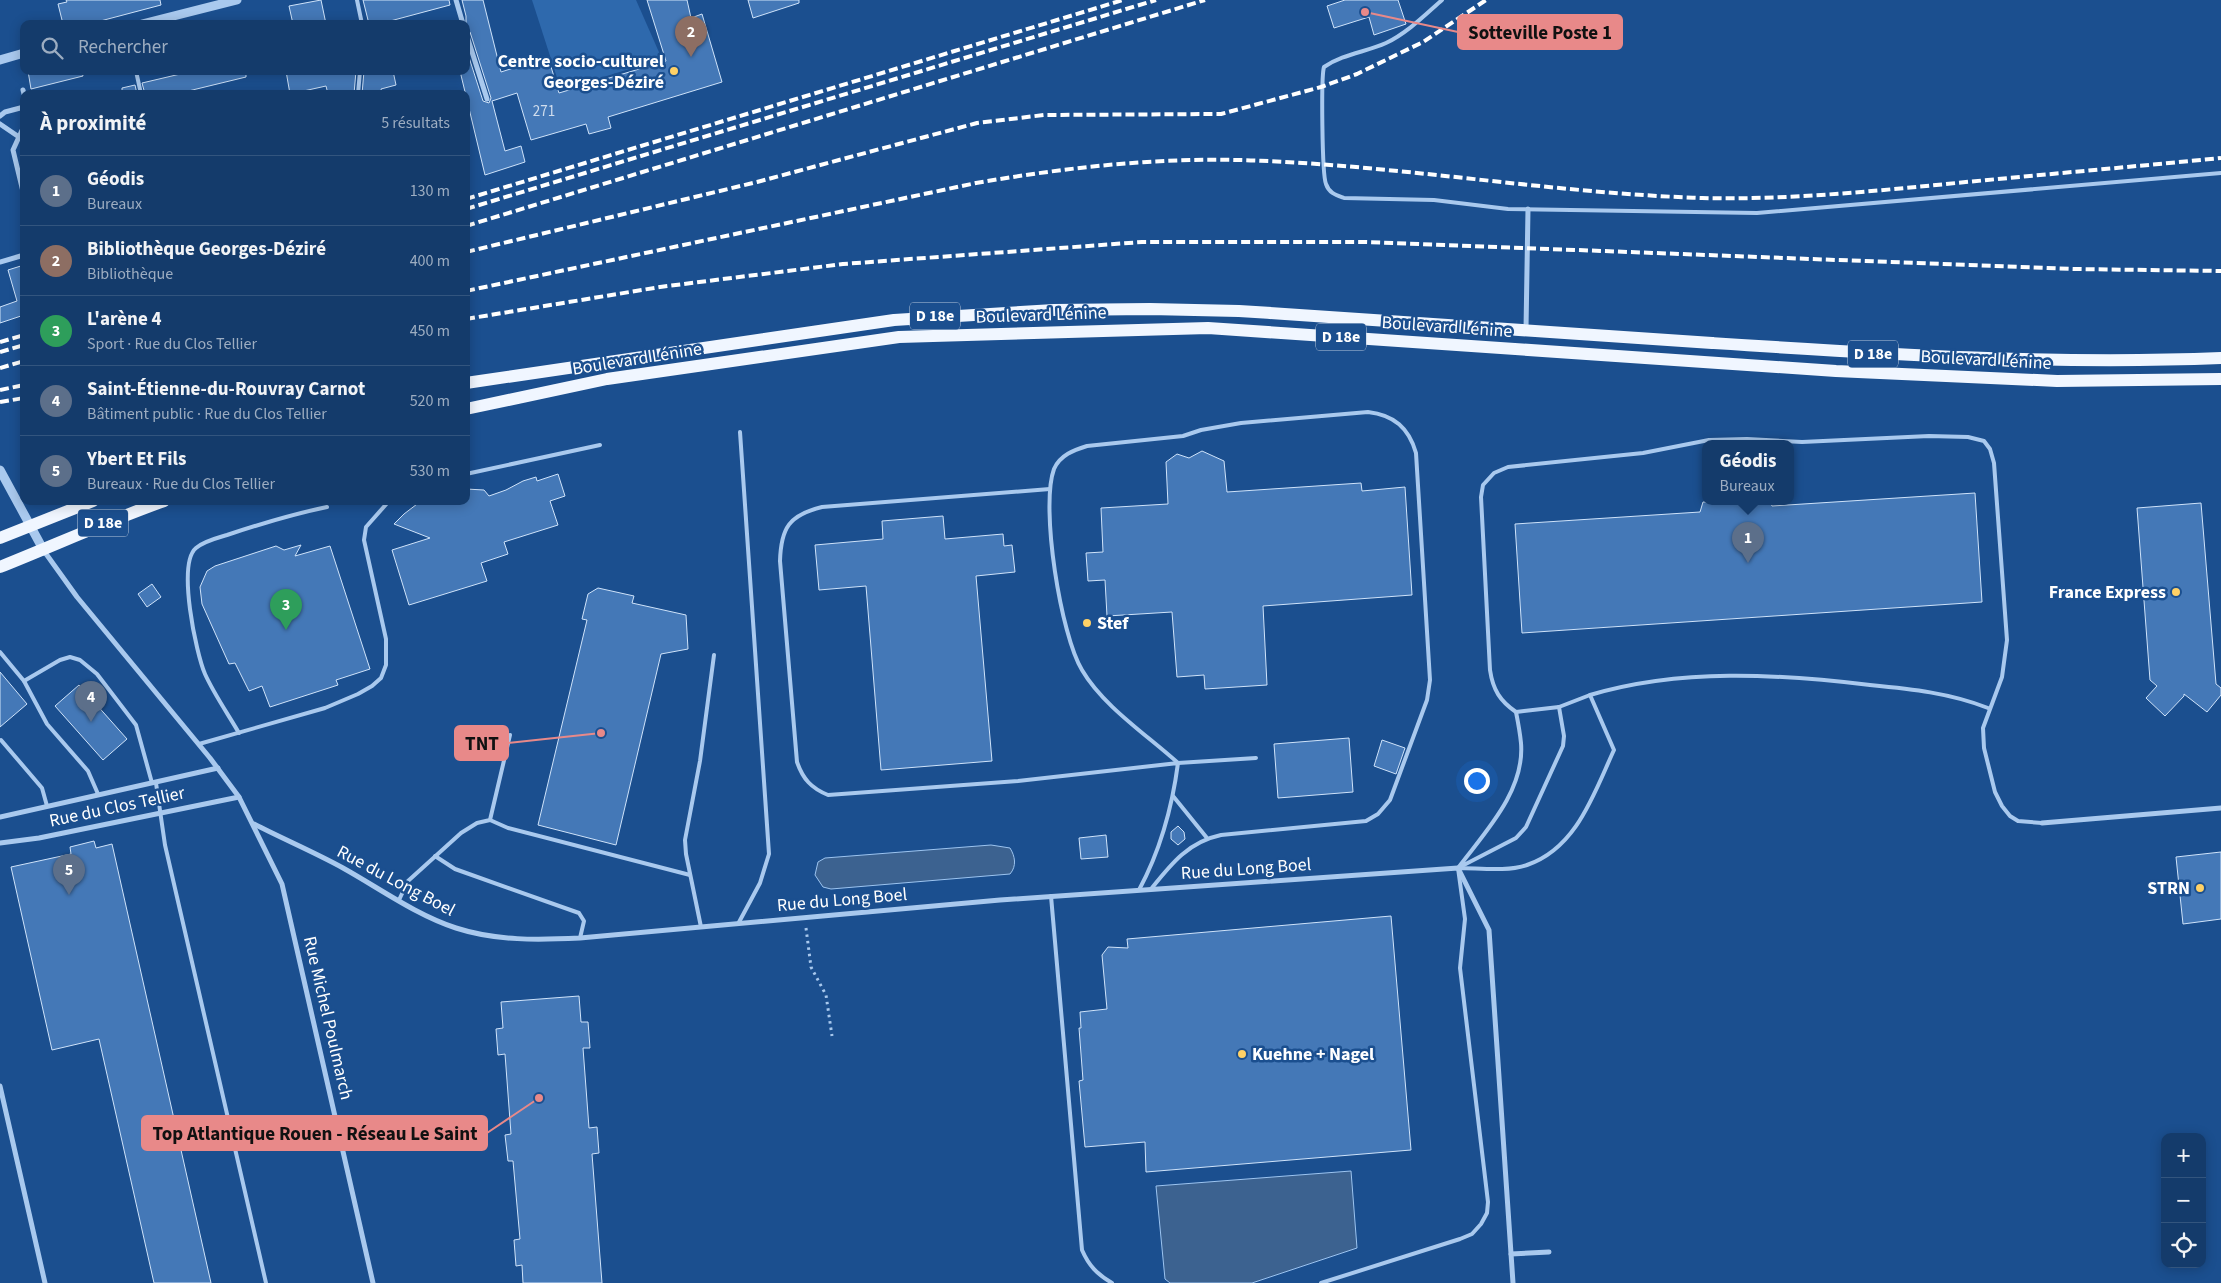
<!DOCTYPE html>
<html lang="fr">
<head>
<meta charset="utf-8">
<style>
  body { margin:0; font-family:"Source Sans 3",sans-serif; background:#1d4271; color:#f1f3f6 }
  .controls { position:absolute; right:15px; bottom:15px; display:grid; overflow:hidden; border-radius:10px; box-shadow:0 2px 12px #0003 }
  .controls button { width:45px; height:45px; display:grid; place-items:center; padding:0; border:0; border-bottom:1px solid #33557e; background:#143b6b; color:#f1f3f6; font:25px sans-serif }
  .you { position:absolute; left:1476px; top:780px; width:18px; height:18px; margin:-12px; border:4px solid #fff; border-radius:50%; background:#1a73e8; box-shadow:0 0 0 8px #1a73e833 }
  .badge { display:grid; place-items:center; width:32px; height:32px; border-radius:50%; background:#90b9f0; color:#fff; font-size:16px; font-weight:700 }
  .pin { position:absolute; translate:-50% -41px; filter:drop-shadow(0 1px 2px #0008) }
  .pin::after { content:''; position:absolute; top:26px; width:18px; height:15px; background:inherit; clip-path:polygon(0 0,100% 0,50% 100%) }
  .popup { position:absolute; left:1702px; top:440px; width:92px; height:65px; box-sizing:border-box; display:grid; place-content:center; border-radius:10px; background:#143b6b; filter:drop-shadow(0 1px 4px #0005); font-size:16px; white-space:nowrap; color:#9dadc1 }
  .popup b { font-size:19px; color:#f1f3f6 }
  .popup::after { content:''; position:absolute; left:50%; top:100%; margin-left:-10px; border:10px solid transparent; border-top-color:#143b6b }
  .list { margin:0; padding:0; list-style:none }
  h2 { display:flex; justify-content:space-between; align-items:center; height:65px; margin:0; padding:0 20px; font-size:21px }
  h2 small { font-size:16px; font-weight:400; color:#9dadc1 }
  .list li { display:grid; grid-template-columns:32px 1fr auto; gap:15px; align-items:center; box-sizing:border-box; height:70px; padding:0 20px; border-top:1px solid #33557e }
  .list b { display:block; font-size:19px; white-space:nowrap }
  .list p { margin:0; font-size:16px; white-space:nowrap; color:#9dadc1 }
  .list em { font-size:16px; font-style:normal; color:#9dadc1 }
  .icon { flex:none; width:28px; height:28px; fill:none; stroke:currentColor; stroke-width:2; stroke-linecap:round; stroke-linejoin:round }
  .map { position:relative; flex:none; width:2221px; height:1283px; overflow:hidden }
  .search { position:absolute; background:#143b6b; box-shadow:0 2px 12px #0003; left:20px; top:20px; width:450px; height:55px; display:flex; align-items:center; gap:12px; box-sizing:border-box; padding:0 18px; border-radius:10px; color:#9dadc1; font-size:19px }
  .panel { position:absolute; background:#143b6b; box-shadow:0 2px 12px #0003; left:20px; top:90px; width:450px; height:415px; border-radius:10px }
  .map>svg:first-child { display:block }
  .green { fill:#2e69ad }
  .water { fill:#3c6290; stroke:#9cc4f0 }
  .building { fill:#4478b7; stroke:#cfe3fa }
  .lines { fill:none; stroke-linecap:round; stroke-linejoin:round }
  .path { stroke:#a9c9ee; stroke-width:3; stroke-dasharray:2.5 4; stroke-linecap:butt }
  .service { stroke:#a9c9ee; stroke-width:4 }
  .minor { stroke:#a9c9ee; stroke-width:5 }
  .tertiary { stroke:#a9c9ee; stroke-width:9 }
  .primary { stroke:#f0f6ff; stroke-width:12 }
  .rail { stroke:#fff; stroke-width:4; stroke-dasharray:9 4; stroke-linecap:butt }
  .poi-dot { fill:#ffd166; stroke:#1b4f8f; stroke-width:2 }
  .labels { text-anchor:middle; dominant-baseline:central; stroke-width:5; stroke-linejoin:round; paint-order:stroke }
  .number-label { font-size:15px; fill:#d0dded }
  .shield { fill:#1b4f8f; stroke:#bbcadd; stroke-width:1 }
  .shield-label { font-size:16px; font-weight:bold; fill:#fff }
  .poi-label { font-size:18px; font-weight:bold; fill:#fff; stroke:#1b4f8f; text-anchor:end }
  .street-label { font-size:18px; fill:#fff; stroke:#1b4f8f }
  .leader { fill:none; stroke:#e88989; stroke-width:2 }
  .callout-dot { fill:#e88989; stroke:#1b4f8f; stroke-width:2 }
  .callout { fill:#e88989; stroke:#e88989; stroke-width:2 }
  .callout-label { font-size:19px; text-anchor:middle; font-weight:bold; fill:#111 }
</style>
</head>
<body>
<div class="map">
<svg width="2221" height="1283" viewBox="0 0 2221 1283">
  <rect width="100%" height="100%" fill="#1b4f8f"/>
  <path class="green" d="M532,0H636L662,59L561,90Z"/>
  <g class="water">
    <path d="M991,845L1010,848C1015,856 1017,866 1010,874L831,889L823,887L815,875L818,862L825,858Z"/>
    <path d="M1351,1171L1357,1248L1252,1283H1170L1165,1279L1156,1186Z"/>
  </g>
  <g class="building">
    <path d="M66,0H160L161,5L89,24H63L58,4L67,2Z"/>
    <path d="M321,0L326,24H293L289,6Z"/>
    <path d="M363,0H449L450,5L379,24H369Z"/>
    <path d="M462,0H483L501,72L548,57L559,93L666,61L647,0H687L691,18L702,14L722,82L608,117L611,128L589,134L586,124L531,140L517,93L492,101L505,151L521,146L525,162L485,175L460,71H466V48L483,101L489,103L491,98L470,32L466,29V16Z"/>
    <path d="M748,0H799V3L753,18Z"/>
    <path d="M1345,0H1398L1406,24L1374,35L1369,17L1334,28L1327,6Z"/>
    <path d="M28,71H82L83,76L31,89Z"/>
    <path d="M193,71H246V77L176,94H145L142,83Z"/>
    <path d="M286,71H356L354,94H328L326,86L290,94Z"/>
    <path d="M364,71H393L396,85L381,89L382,94H362Z"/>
    <path d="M135,85L137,94H122V88Z"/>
    <path d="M24,265V315L0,323V307L17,301L8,270Z"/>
    <path d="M1202,451L1224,461L1227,492L1361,483L1362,491L1405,487L1412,595L1263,606L1267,685L1205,689L1204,675L1177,677L1172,612L1107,616L1105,580L1088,581L1086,553L1103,552L1101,508L1168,504L1166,462L1177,454L1189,458Z"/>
    <path d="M558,474L565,496L550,501L558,525L504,542L508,554L481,563L487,581L409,605L392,550L430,538L394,524L404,514L421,501H466V489L484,490L489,496L506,490L523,481L536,477L537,481Z"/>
    <path d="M1975,493L1982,602L1522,633L1515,524L1700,512L1703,502H1770L1772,506Z"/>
    <path d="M2201,503L2216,684L2221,688V695L2207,712L2184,694V696L2165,716L2146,698L2157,686L2150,680L2137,508Z"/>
    <path d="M943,516L945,539L1003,534L1004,546L1012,545L1015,572L976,576L992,761L881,770L866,586L819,590L815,545L883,539L882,521Z"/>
    <path d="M301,545L295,556L330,546L370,669L336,680L338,685L270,707L262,686L249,691L235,663L229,664L202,604L200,587L207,571L215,566L276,546L284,550Z"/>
    <path d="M152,584L161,597L147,607L138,594Z"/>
    <path d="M598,588L634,596L632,603L686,615L688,649L661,654L616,845L538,825L587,620L582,619L588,594Z"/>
    <path d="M0,672L27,704L0,727Z"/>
    <path d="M79,685L127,739L103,760L55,706Z"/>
    <path d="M1349,738L1353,792L1278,798L1274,744Z"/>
    <path d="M1382,740L1405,748L1396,774L1374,766Z"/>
    <path d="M1178,826L1184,832L1185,839L1178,845L1171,839V832Z"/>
    <path d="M1106,835L1108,857L1081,859L1079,838Z"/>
    <path d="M94,841L96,848L112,844L211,1283H154L99,1039L52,1050L11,867L71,854L70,847Z"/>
    <path d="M2221,852V919L2183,924L2176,857Z"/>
    <path d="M1391,916L1411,1150L1146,1172L1145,1142L1085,1147L1079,1081L1083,1080L1079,1028H1081L1080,1012L1107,1009L1102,955L1108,947L1128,948L1127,939Z"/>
    <path d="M579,996L581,1022H588L590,1048H583L589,1128L597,1127L599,1153L592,1154L602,1283H523L522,1265L516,1266L514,1240L520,1239L513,1161H508L505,1135L511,1134L505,1054L498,1055L496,1029L503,1028L501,1002Z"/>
  </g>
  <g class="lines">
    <path class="path" d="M806,928L811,967L826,995L832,1036"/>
    <g class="service">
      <path d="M357,0L362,24"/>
      <path d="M1442,0C1425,15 1407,33 1386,43C1366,52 1343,54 1324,67C1321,76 1322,175 1326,184C1329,193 1336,195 1344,198L1434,200L1508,209L1757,213L2221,173"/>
      <path d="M136,71L141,94"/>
      <path d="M358,94L360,71"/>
      <path d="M466,474L600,445"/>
      <path d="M1050,489L822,507C789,515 781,528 780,561L797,762C803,779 811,788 828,795L1018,781L1178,763C1172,809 1161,849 1139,890"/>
      <path d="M0,652L24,681L47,724L88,771L98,794"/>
      <path d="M24,681L60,660L70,657L80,660L97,674L136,725L152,783"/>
      <path d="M1590,695C1681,668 1777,674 1870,685C1911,689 1950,693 1988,708"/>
      <path d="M1559,707L1564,736L1563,746L1526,827L1516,838L1458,868C1485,832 1525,791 1521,743C1520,733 1518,722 1516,712C1500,701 1493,690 1490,670L1481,497L1483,485L1494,473L1508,467L1643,453L1709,440L1747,439L1802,442L1929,436L1968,437L1984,441L1990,449L1994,463L2007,640L2002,677L1983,728L1984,748L1995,792L2002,806L2010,816L2018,821L2042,823"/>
      <path d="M239,733C228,714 214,694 205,674C196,653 177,564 196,548C204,541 217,538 227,535C260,524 293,514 327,507"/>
      <path d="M1,740L42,788L47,806"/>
      <path d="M199,744L325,708L358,694L372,686L381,678L386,665V639L364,540L366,527L389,501"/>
      <path d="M156,783L165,845L266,1283"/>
      <path d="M1173,796L1207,838"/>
      <path d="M490,820L508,828L690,875"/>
      <path d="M435,856L455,869L579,913L584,921L580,938"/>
      <path d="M1151,889C1171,864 1188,842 1221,835L1366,821L1378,814L1390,800L1427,700L1430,680L1416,453C1409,428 1394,415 1368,412L1241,423L1201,430L1183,436L1087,446C1074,450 1060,455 1054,469C1040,507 1061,636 1082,670C1103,706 1147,735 1178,763L1256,758"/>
      <path d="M1051,896L1082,1250C1089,1266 1097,1274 1112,1283"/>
      <path d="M399,900L408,881L461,833L477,823L490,820L510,735"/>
      <path d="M738,924L760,883L769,854L740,432"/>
      <path d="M701,927L686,854L685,840L700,761L714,655"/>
      <path d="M1321,1283L1460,1239L1472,1234L1481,1224L1487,1213L1488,1202L1460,968L1465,919L1458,868C1479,868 1507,872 1527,865C1577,848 1594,793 1614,750L1590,695L1559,707L1516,712"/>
    </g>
    <g class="minor">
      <path d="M456,0L463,24"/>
      <path d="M466,33L487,99"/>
      <path d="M23,90L24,94"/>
      <path d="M0,116L5,112L24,107"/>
      <path d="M0,124L19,137"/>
      <path d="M24,126L13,150L24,196"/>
      <path d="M0,262L24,255"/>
      <path d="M1526,329L1528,209"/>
      <path d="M44,551L77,597L210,758L239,797L282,884L373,1283"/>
      <path d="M0,817L218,768"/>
      <path d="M2042,823L2221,808"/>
      <path d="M254,824C283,839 314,852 343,868C379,888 416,915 456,928C496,941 538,940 580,938L1000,900L1458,868L1489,930L1513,1283"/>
      <path d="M0,843L39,838L239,797"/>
      <path d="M0,1086L45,1283"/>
      <path d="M1511,1254L1549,1252"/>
    </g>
    <g class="tertiary">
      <path d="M142,24L237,0"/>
      <path d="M0,60L24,53"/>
      <path d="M0,470L44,551"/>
    </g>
    <g class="primary">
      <path d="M466,383L894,320L1054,310L1150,309L1239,311C1397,321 1555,332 1712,343C1882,354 2051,365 2221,358"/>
      <path d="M466,409L607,379L899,337L1208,328L1836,371L2057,381L2221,379"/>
      <path d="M0,538L93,501"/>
      <path d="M0,567C55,545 108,521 164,501"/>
    </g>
    <g class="rail">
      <path d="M466,199L1123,0"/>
      <path d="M466,209L1156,0"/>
      <path d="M466,226L1205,0"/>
      <path d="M466,252L757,182L977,123L1044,115L1221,114L1321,87L1357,74L1423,42L1486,0"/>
      <path d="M466,291L976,183C1063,168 1150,158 1238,160C1393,164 1547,193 1702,198C1783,200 1865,192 1946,184C2038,175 2129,167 2221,158"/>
      <path d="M466,319L660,287L843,264L1142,242H1366L2074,269L2221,271"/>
      <path d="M0,342L24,335"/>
      <path d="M0,352L24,345"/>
      <path d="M0,368L24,361"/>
      <path d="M0,390L24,385"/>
      <path d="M0,402L24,398"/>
    </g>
  </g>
  <g class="poi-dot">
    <circle cx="674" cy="71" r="5"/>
    <circle cx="2176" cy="592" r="5"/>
    <circle cx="1087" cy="623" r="5"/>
    <circle cx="2200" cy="888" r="5"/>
    <circle cx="1242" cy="1054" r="5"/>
  </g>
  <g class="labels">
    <g class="number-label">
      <text x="544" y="111">271</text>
    </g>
    <g class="shield">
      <rect x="910" y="302.5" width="50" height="27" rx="4"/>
      <rect x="1316" y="323.5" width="50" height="27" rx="4"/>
      <rect x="1848" y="340.5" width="50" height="27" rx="4"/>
      <rect x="78" y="509.5" width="50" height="27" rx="4"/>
    </g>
    <g class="shield-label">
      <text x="935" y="316">D 18e</text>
      <text x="1341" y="337">D 18e</text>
      <text x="1873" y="354">D 18e</text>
      <text x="103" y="523">D 18e</text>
    </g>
    <g class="poi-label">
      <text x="664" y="61">Centre socio-culturel<tspan x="664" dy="21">Georges-Déziré</tspan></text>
      <text x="2166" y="592">France Express</text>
      <text x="1097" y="623" text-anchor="start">Stef</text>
      <text x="2190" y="888">STRN</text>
      <text x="1252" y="1054" text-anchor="start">Kuehne + Nagel</text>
    </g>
    <g class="street-label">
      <text transform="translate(1041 315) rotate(-2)">Boulevard Lénine</text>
      <text transform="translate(1447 327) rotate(4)">Boulevard Lénine</text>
      <text transform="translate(637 359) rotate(-9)">Boulevard Lénine</text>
      <text transform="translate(1986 360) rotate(3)">Boulevard Lénine</text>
      <text transform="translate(117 807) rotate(-12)">Rue du Clos Tellier</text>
      <text transform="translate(1246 869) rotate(-4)">Rue du Long Boel</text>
      <text transform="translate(396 881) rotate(28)">Rue du Long Boel</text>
      <text transform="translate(842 900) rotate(-5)">Rue du Long Boel</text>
      <text transform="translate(328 1018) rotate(77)">Rue Michel Poulmarch</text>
    </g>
  </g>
  <path class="leader" d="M1365 12L1458 32M601 733L508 743M539 1098L487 1133"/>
  <g class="callout-dot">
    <circle cx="1365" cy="12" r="5"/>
    <circle cx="601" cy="733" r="5"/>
    <circle cx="539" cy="1098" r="5"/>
  </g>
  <g class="callout">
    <rect x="1458" y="15" width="164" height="34" rx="5"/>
    <rect x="455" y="726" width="53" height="34" rx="5"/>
    <rect x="142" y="1116" width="345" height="34" rx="5"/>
  </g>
  <g class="callout-label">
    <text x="1540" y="39">Sotteville Poste 1</text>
    <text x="482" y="750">TNT</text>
    <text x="315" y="1140">Top Atlantique Rouen - Réseau Le Saint</text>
  </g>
</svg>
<div class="controls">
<button>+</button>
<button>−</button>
<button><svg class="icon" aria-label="locate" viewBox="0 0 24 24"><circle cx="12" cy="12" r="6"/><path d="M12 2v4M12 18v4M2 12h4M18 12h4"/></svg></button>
</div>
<div class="you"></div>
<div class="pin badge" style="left:1748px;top:563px;background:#5c6f8a">1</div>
<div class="popup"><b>Géodis</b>Bureaux</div>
<div class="pin badge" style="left:691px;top:57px;background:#8d6e63">2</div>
<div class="pin badge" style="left:286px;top:630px;background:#2e9e5b">3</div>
<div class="pin badge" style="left:91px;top:722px;background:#5c6f8a">4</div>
<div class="pin badge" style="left:69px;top:895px;background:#5c6f8a">5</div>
<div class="search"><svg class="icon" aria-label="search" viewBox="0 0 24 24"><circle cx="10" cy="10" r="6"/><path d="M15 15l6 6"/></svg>Rechercher</div>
<section class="panel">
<h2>À proximité<small>5 résultats</small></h2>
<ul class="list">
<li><span class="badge" style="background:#5c6f8a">1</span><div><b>Géodis</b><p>Bureaux</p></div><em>130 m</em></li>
<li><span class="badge" style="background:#8d6e63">2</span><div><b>Bibliothèque Georges-Déziré</b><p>Bibliothèque</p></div><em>400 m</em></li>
<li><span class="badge" style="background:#2e9e5b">3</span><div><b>L'arène 4</b><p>Sport · Rue du Clos Tellier</p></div><em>450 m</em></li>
<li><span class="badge" style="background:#5c6f8a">4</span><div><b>Saint-Étienne-du-Rouvray Carnot</b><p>Bâtiment public · Rue du Clos Tellier</p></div><em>520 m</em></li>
<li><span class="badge" style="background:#5c6f8a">5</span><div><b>Ybert Et Fils</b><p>Bureaux · Rue du Clos Tellier</p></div><em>530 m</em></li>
</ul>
</section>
</div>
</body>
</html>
